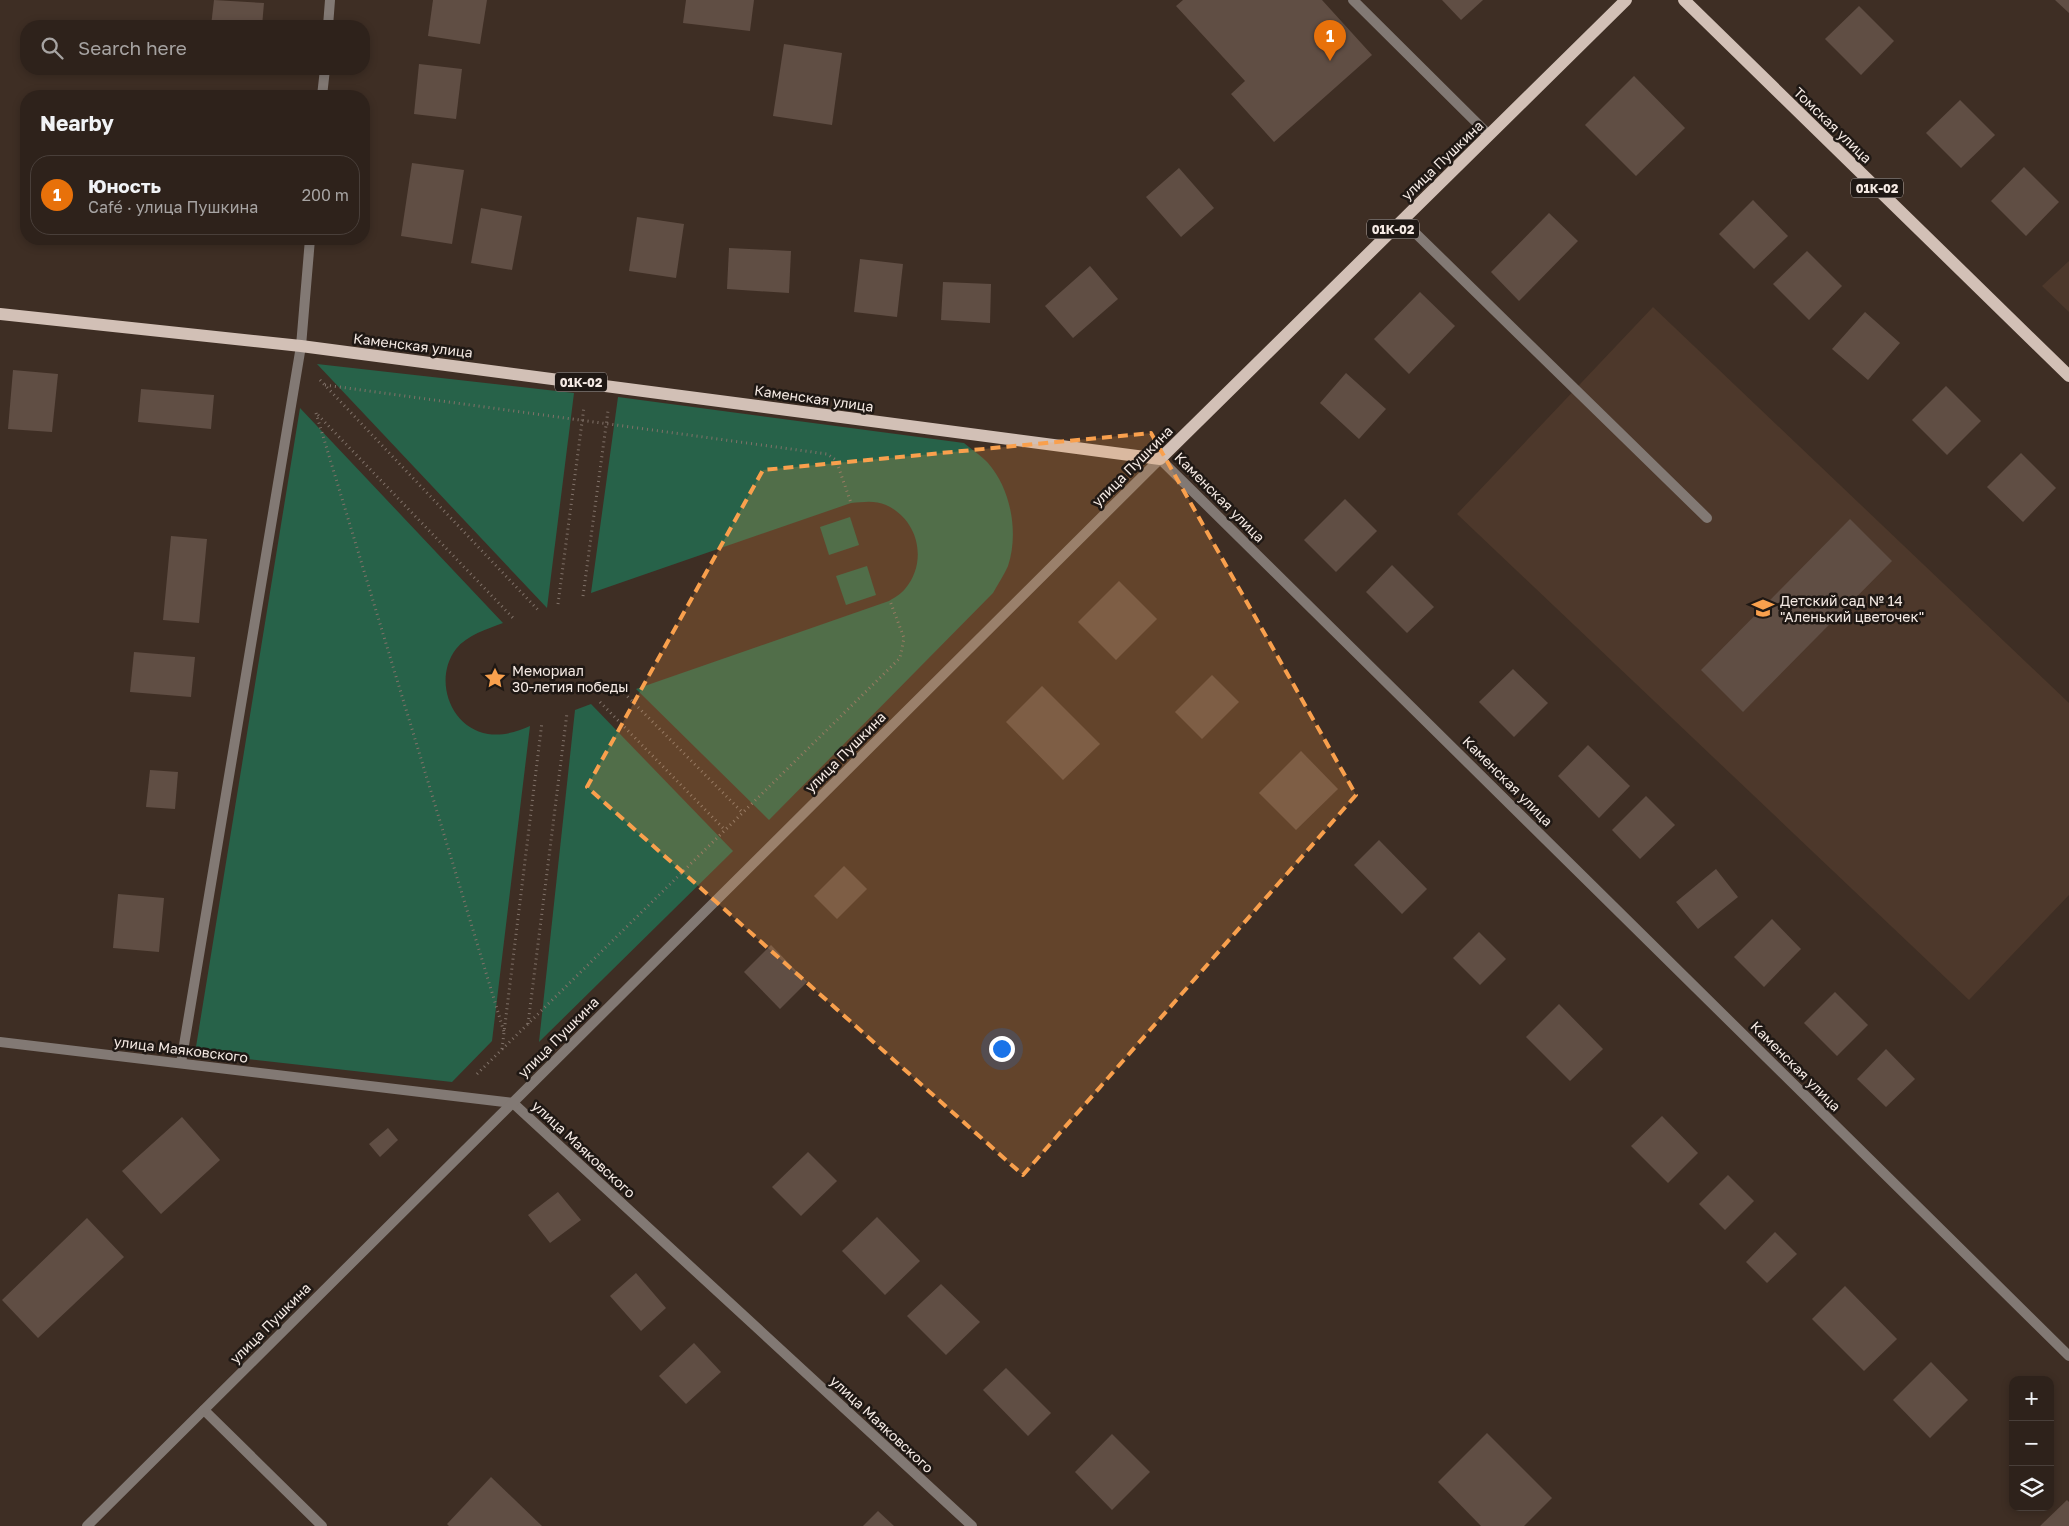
<!DOCTYPE html>
<html lang="en">
<head>
<meta charset="utf-8">
<style>
  body { margin:0; font-family:"Golos Text",sans-serif; background:#362a24; color:#f1f3f6 }
  .controls { position:absolute; right:15px; bottom:15px; display:grid; overflow:hidden; border-radius:10px; box-shadow:0 2px 8px #0003 }
  .controls button { width:45px; height:45px; display:grid; place-items:center; padding:0; border:0; border-bottom:1px solid #493f3a; background:#2e221b; color:#f1f3f6; font:25px sans-serif }
  .you { position:absolute; left:1001px; top:1048px; width:18px; height:18px; margin:-12px; border:4px solid #fff; border-radius:50%; background:#1a73e8; box-shadow:0 0 0 8px #1a73e833 }
  .badge { display:grid; place-items:center; width:32px; height:32px; border-radius:50%; background:#d93025; color:#fff; font-size:16px; font-weight:700 }
  .pin { position:absolute; translate:-50% -41px; filter:drop-shadow(0 1px 2px #0008) }
  .pin::after { content:''; position:absolute; top:26px; width:18px; height:15px; background:inherit; clip-path:polygon(0 0,100% 0,50% 100%) }
  .list { margin:0; padding:0; list-style:none }
  h2 { display:flex; justify-content:space-between; align-items:center; height:65px; margin:0; padding:0 20px; font-size:21px }
  h2 small { font-size:16px; font-weight:400; color:#a7a4a3 }
  .list li { display:grid; grid-template-columns:32px 1fr auto; gap:15px; align-items:center; box-sizing:border-box; height:80px; margin:0 10px 10px; padding:0 10px; border:1px solid #493f3a; border-radius:20px }
  .list b { display:block; font-size:19px; white-space:nowrap }
  .list p { margin:0; font-size:16px; white-space:nowrap; color:#a7a4a3 }
  .list em { font-size:16px; font-style:normal; color:#a7a4a3 }
  .icon { flex:none; width:28px; height:28px; fill:none; stroke:currentColor; stroke-width:2; stroke-linecap:round; stroke-linejoin:round }
  .map { position:relative; flex:none; width:2069px; height:1526px; overflow:hidden }
  .search { position:absolute; background:#2e221b; box-shadow:0 2px 8px #0003; left:20px; top:20px; width:350px; height:55px; display:flex; align-items:center; gap:12px; box-sizing:border-box; padding:0 18px; border-radius:20px; color:#a7a4a3; font-size:19px }
  .panel { position:absolute; background:#2e221b; box-shadow:0 2px 8px #0003; left:20px; top:90px; width:350px; height:155px; border-radius:20px }
  .map>svg:first-child { display:block }
  .built { fill:#4d382b }
  .green { fill:#276249 }
  .building { fill:#604e44 }
  .lines { fill:none; stroke-linecap:round; stroke-linejoin:round }
  .path { stroke:#807269; stroke-width:3; stroke-dasharray:1 4; stroke-linecap:butt }
  .service { stroke:#827974; stroke-width:10 }
  .minor { stroke:#827974; stroke-width:10 }
  .tertiary { stroke:#827974; stroke-width:10 }
  .primary { stroke:#d2c0b6; stroke-width:12 }
  .marked { fill:#f9a04d; fill-opacity:0.2; stroke:#f9a04d; stroke-width:4; stroke-dasharray:10 6; stroke-linejoin:round }
  .labels { text-anchor:middle; dominant-baseline:central; stroke-width:5; stroke-linejoin:round; paint-order:stroke }
  .shield { fill:#1f1814; stroke:#b5aba6; stroke-width:1 }
  .shield-label { font-size:12px; font-weight:bold; fill:#f5eae4 }
  .street-label { font-size:14px; fill:#f5eae4; stroke:#1f1814 }
  .poi-label { font-size:14px; fill:#f5eae4; stroke:#1f1814; text-anchor:start }
</style>
</head>
<body>
<div class="map">
<svg width="2069" height="1526" viewBox="0 0 2069 1526">
  <rect width="100%" height="100%" fill="#3e2e24"/>
  <g class="built">
    <path d="M2069,261V312L2042,286Z"/>
    <path d="M1653,307L2069,703V895L1969,1000L1457,514Z"/>
  </g>
  <g class="green">
    <path d="M317,364L574,393L547,608Z"/>
    <path d="M618,397L964,443C972,450 982,456 988,463C1011,489 1019,533 1008,566C1004,575 998,584 993,593L769,820L636,689L889,601C894,598 901,594 905,589C928,562 919,520 886,505C875,500 863,502 851,503L591,593Z"/>
    <path d="M300,408L503,623C487,629 467,635 456,649C433,679 450,728 488,734C503,736 517,732 530,726L492,1041L452,1082L195,1053Z"/>
    <path d="M850,517L859,545L829,555L820,527Z"/>
    <path d="M867,566L876,595L846,605L836,576Z"/>
    <path d="M591,704L733,851L539,1042L575,710Z"/>
  </g>
  <g class="building">
    <path d="M214,0L264,3L262,26H211Z"/>
    <path d="M433,0H487L480,44L428,36Z"/>
    <path d="M686,0H754L750,31L683,23Z"/>
    <path d="M1183,0H1322L1372,55L1274,142L1231,94L1245,81L1176,6Z"/>
    <path d="M1442,0H1483L1461,20Z"/>
    <path d="M2055,0H2069V13Z"/>
    <path d="M1859,6L1894,41L1861,75L1825,39Z"/>
    <path d="M784,44L842,53L832,125L773,116Z"/>
    <path d="M419,64L462,69L456,119L414,114Z"/>
    <path d="M1634,76L1685,128L1636,176L1585,125Z"/>
    <path d="M1960,100L1995,135L1961,168L1926,133Z"/>
    <path d="M412,163L464,170L452,244L401,236Z"/>
    <path d="M2024,167L2059,202L2026,236L1991,201Z"/>
    <path d="M1179,168L1214,208L1181,237L1146,197Z"/>
    <path d="M1753,200L1788,236L1754,269L1719,234Z"/>
    <path d="M481,208L522,216L512,270L471,263Z"/>
    <path d="M1549,213L1578,241L1519,301L1491,272Z"/>
    <path d="M637,217L684,224L676,278L629,271Z"/>
    <path d="M729,248L791,251L789,293L727,289Z"/>
    <path d="M1807,251L1842,286L1809,320L1773,284Z"/>
    <path d="M860,259L903,264L897,317L854,312Z"/>
    <path d="M1090,266L1118,299L1073,338L1045,306Z"/>
    <path d="M943,282L991,284L990,323L941,320Z"/>
    <path d="M1420,292L1455,326L1409,374L1374,339Z"/>
    <path d="M1865,312L1900,343L1868,380L1832,349Z"/>
    <path d="M13,370L58,374L52,432L8,429Z"/>
    <path d="M1346,373L1386,409L1359,439L1320,403Z"/>
    <path d="M1946,386L1981,421L1947,455L1912,420Z"/>
    <path d="M141,389L214,395L211,429L138,422Z"/>
    <path d="M2021,453L2056,488L2023,522L1987,487Z"/>
    <path d="M1345,499L1377,531L1336,572L1304,540Z"/>
    <path d="M1850,519L1892,561L1743,712L1701,670Z"/>
    <path d="M171,536L207,539L199,623L163,620Z"/>
    <path d="M1392,565L1434,607L1407,633L1366,592Z"/>
    <path d="M1119,581L1157,619L1116,660L1078,622Z"/>
    <path d="M134,652L195,657L191,697L130,692Z"/>
    <path d="M1513,669L1548,703L1514,737L1479,702Z"/>
    <path d="M1212,675L1239,702L1202,739L1175,712Z"/>
    <path d="M1042,686L1100,744L1063,780L1006,722Z"/>
    <path d="M1588,745L1630,786L1599,818L1558,776Z"/>
    <path d="M1301,751L1338,789L1296,830L1259,793Z"/>
    <path d="M150,770L178,772L175,809L146,807Z"/>
    <path d="M1646,796L1675,825L1640,859L1612,830Z"/>
    <path d="M1379,840L1427,889L1402,914L1354,865Z"/>
    <path d="M844,866L867,889L837,919L814,896Z"/>
    <path d="M1716,869L1738,897L1698,929L1676,902Z"/>
    <path d="M118,894L164,898L159,952L113,948Z"/>
    <path d="M1772,919L1801,949L1764,987L1734,957Z"/>
    <path d="M1479,932L1506,959L1480,985L1453,958Z"/>
    <path d="M771,945L807,982L780,1009L744,972Z"/>
    <path d="M1835,992L1868,1025L1837,1056L1804,1023Z"/>
    <path d="M1559,1004L1603,1049L1570,1081L1526,1037Z"/>
    <path d="M1886,1049L1915,1079L1886,1107L1857,1079Z"/>
    <path d="M1662,1116L1698,1153L1668,1183L1631,1146Z"/>
    <path d="M182,1117L220,1160L161,1214L122,1171Z"/>
    <path d="M388,1128L398,1140L380,1157L369,1144Z"/>
    <path d="M808,1152L837,1181L801,1216L772,1187Z"/>
    <path d="M1728,1175L1754,1201L1725,1230L1699,1204Z"/>
    <path d="M558,1192L581,1220L550,1243L528,1215Z"/>
    <path d="M877,1217L920,1261L885,1295L842,1251Z"/>
    <path d="M87,1218L124,1257L38,1338L2,1300Z"/>
    <path d="M1775,1232L1797,1254L1767,1283L1746,1262Z"/>
    <path d="M636,1273L666,1308L641,1331L610,1296Z"/>
    <path d="M941,1284L980,1322L946,1355L907,1316Z"/>
    <path d="M1845,1286L1897,1339L1864,1371L1812,1319Z"/>
    <path d="M694,1343L721,1372L686,1404L659,1376Z"/>
    <path d="M1931,1362L1968,1400L1930,1438L1893,1400Z"/>
    <path d="M1006,1368L1051,1413L1028,1436L983,1390Z"/>
    <path d="M1487,1433L1552,1498L1524,1526H1481L1438,1482Z"/>
    <path d="M1112,1434L1150,1472L1112,1510L1075,1472Z"/>
    <path d="M491,1477L542,1526H449L447,1524Z"/>
    <path d="M2067,1500L2069,1502V1526H2040Z"/>
    <path d="M878,1511L894,1526H863Z"/>
  </g>
  <g class="lines">
    <g class="path">
      <path d="M320,380L539,611"/>
      <path d="M325,385L827,454L836,460L851,503"/>
      <path d="M316,413L504,1032"/>
      <path d="M318,415L515,620"/>
      <path d="M583,596L608,411"/>
      <path d="M558,604L584,407"/>
      <path d="M624,693L743,813"/>
      <path d="M600,702L725,830"/>
      <path d="M528,1024L567,713"/>
      <path d="M502,1049L542,722"/>
      <path d="M477,1074L900,658L904,638L890,601"/>
    </g>
    <g class="service">
      <path d="M1353,0L1489,135"/>
      <path d="M1402,220L1707,518"/>
      <path d="M181,1063L301,346"/>
      <path d="M204,1410L322,1526"/>
    </g>
    <g class="minor">
      <path d="M328,26L330,0"/>
      <path d="M322,96L325,69"/>
      <path d="M301,346L310,239"/>
      <path d="M1160,459L2069,1356"/>
      <path d="M0,1042L513,1103L972,1526"/>
    </g>
    <path class="tertiary" d="M87,1526L1160,459"/>
    <g class="primary">
      <path d="M1684,0L2069,376"/>
      <path d="M0,314L301,346L1160,459L1626,0"/>
    </g>
  </g>
  <path class="marked" d="M1151,433L1356,795L1023,1175L587,787L763,470Z"/>
  <defs>
    <g id="school-bare" transform="scale(1.725)"><path d="M0-5L7-2L0 1L-7-2ZM-4 1L0 2.5L4 1V4Q0 6-4 4Z" fill="#f9a04d" stroke="#1f1814" stroke-width="2.5" paint-order="stroke"/></g>
    <g id="sight-bare" transform="scale(1.725)"><path d="M0-6L1.8-2.2L6-1.7L2.9 1.2L3.7 5.4L0 3.3L-3.7 5.4L-2.9 1.2L-6-1.7L-1.8-2.2Z" fill="#f9a04d" stroke="#1f1814" stroke-width="2.5" paint-order="stroke"/></g>
  </defs>
  <g fill-rule="evenodd">
    <use href="#school-bare" x="1763" y="608"/>
    <use href="#sight-bare" x="495" y="678"/>
  </g>
  <g class="labels">
    <g class="shield">
      <rect x="1851" y="178.5" width="52" height="19" rx="4"/>
      <rect x="1367" y="219.5" width="52" height="19" rx="4"/>
      <rect x="555" y="372.5" width="52" height="19" rx="4"/>
    </g>
    <g class="shield-label">
      <text x="1877" y="188">01К-02</text>
      <text x="1393" y="229">01К-02</text>
      <text x="581" y="382">01К-02</text>
    </g>
    <g class="street-label">
      <text transform="translate(1833 125) rotate(44)">Томская улица</text>
      <text transform="translate(1442 160) rotate(-44)">улица Пушкина</text>
      <text transform="translate(413 345) rotate(7)">Каменская улица</text>
      <text transform="translate(814 398) rotate(8)">Каменская улица</text>
      <text transform="translate(1132 466) rotate(-45)">улица Пушкина</text>
      <text transform="translate(1220 497) rotate(45)">Каменская улица</text>
      <text transform="translate(845 752) rotate(-45)">улица Пушкина</text>
      <text transform="translate(1508 781) rotate(45)">Каменская улица</text>
      <text transform="translate(558 1037) rotate(-45)">улица Пушкина</text>
      <text transform="translate(181 1049) rotate(7)">улица Маяковского</text>
      <text transform="translate(1796 1066) rotate(45)">Каменская улица</text>
      <text transform="translate(584 1149) rotate(43)">улица Маяковского</text>
      <text transform="translate(270 1323) rotate(-45)">улица Пушкина</text>
      <text transform="translate(882 1424) rotate(43)">улица Маяковского</text>
    </g>
    <g class="poi-label">
      <text x="1780" y="600">Детский сад № 14<tspan x="1780" dy="16">"Аленький цветочек"</tspan></text>
      <text x="512" y="670">Мемориал<tspan x="512" dy="16">30-летия победы</tspan></text>
    </g>
  </g>
</svg>
<div class="controls">
<button>+</button>
<button>−</button>
<button><svg class="icon" aria-label="layers" viewBox="0 0 24 24"><path d="M12 4l9 5-9 5-9-5zM3 14l9 5 9-5"/></svg></button>
</div>
<div class="you"></div>
<div class="pin badge" style="left:1330px;top:61px;background:#e8710a">1</div>
<div class="search"><svg class="icon" aria-label="search" viewBox="0 0 24 24"><circle cx="10" cy="10" r="6"/><path d="M15 15l6 6"/></svg>Search here</div>
<section class="panel">
<h2>Nearby<small></small></h2>
<ul class="list">
<li><span class="badge" style="background:#e8710a">1</span><div><b>Юность</b><p>Café · улица Пушкина</p></div><em>200 m</em></li>
</ul>
</section>
</div>
</body>
</html>
